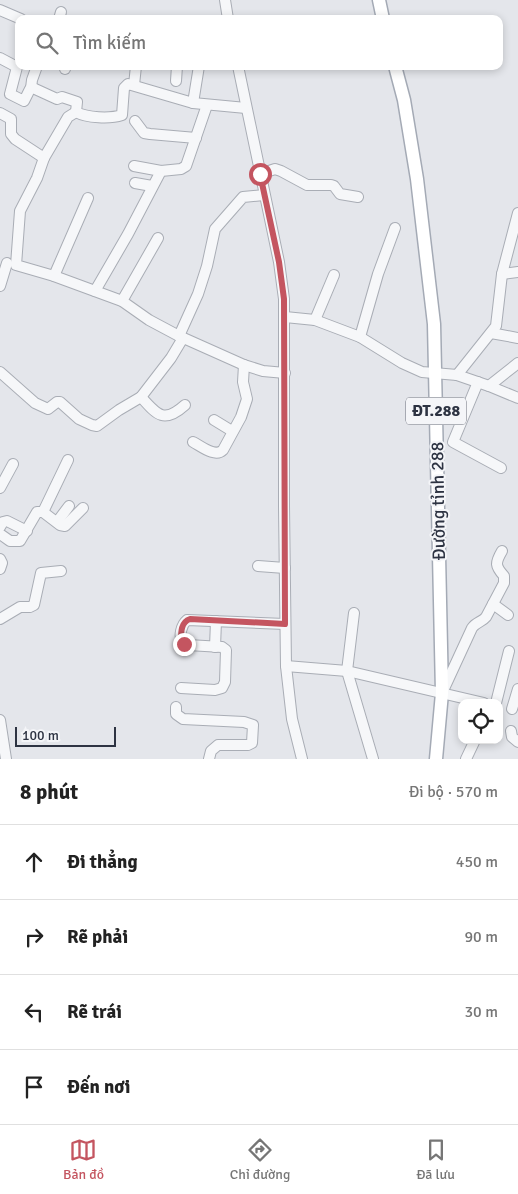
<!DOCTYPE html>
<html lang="vi">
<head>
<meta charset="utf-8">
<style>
  body { margin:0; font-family:Signika,sans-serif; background:#f2f2f2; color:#222 }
  .controls { position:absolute; right:15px; bottom:15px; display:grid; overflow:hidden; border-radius:10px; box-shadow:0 2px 8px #0003 }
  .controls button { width:45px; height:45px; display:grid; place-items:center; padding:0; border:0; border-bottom:1px solid #e0e0e0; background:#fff; color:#222; font:25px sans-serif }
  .scale { position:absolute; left:15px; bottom:12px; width:101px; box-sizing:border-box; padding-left:5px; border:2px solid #2d3342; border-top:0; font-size:14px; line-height:18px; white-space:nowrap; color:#2d3342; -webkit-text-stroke:4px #f4f5f8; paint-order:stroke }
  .stop { position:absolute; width:15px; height:15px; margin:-11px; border:4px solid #c45560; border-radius:50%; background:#fff }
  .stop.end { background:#c45560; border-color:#fff; box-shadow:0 1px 5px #0008 }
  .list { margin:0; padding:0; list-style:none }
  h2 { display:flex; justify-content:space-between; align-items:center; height:65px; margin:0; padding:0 20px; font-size:21px }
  h2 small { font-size:16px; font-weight:400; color:#767676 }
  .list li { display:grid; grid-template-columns:32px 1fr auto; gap:15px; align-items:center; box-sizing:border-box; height:75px; padding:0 20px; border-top:1px solid #e0e0e0 }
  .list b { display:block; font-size:19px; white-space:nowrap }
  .list em { font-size:16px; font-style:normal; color:#767676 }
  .icon { flex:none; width:28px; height:28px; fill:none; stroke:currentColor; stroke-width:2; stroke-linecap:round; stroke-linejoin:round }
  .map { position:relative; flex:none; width:518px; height:759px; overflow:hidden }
  .search { position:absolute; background:#fff; box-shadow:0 2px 8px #0003; left:15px; right:15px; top:15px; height:55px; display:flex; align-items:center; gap:12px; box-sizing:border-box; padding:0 18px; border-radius:10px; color:#767676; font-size:19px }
  .sheet { height:365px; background:#fff }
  nav { display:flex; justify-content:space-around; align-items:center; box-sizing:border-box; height:70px; border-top:1px solid #e0e0e0; background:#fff; font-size:14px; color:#767676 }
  nav a { display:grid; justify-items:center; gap:2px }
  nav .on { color:#c45560 }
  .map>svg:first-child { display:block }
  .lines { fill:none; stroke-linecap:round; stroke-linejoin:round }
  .minor-casing { stroke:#a9adb5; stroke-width:12 }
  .major-casing { stroke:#a4aab5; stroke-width:15 }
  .minor { stroke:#f6f7f9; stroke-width:10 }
  .major { stroke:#fff; stroke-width:12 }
  .route { stroke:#c45560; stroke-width:6 }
  .labels { text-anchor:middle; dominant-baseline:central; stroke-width:4; stroke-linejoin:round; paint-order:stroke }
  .shield { fill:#f4f5f8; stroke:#696d79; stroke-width:1 }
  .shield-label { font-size:16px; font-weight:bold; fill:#2d3342 }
  .street-label { font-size:18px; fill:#2d3342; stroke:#f4f5f8 }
</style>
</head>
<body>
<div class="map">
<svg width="518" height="759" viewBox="0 0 518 759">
  <rect width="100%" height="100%" fill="#e4e6eb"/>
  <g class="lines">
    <g class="minor-casing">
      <g id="minor">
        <path d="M225,0L228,19"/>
        <path d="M0,10L21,19"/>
        <path d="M59,19L61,12"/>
        <path d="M0,58L17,67L10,94L24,101L30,89L33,88L57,99L62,97L77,102L76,112C87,118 110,119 122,115L124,88L128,84L193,103L246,108"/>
        <path d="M238,66L279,262L284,299V506L286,666L292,719L302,759"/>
        <path d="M65,69V66"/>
        <path d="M176,81L177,66"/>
        <path d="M134,85L136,66"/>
        <path d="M31,88L32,80L37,66"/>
        <path d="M193,103L199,66"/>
        <path d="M0,113L11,119V134L15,139L44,158L68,117L76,112"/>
        <path d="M135,121L144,133L150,134L196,138"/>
        <path d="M44,158L37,178L20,211L16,265L54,276L122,301L149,320L179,336L244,365L263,371L285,373"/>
        <path d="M134,166L161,171"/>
        <path d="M260,174L275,169L281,171L307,185H331L334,186L340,194L358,197"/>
        <path d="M135,183L152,186"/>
        <path d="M502,274L518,272"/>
        <path d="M54,276L88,198"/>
        <path d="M0,286L7,263"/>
        <path d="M95,291L128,234L161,171L181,169L186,166L207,105"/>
        <path d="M122,301L158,238"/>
        <path d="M285,317L315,320L360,337L402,363L422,372L457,375L489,386L518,398"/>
        <path d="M315,320L334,275"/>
        <path d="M491,333L518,338"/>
        <path d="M179,336L198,294L207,266L215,229L243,197L264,195"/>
        <path d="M360,337L378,274L395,228"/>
        <path d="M0,372L35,403L48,409L57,402H60L79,419L92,425L97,426L119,410L141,397L171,358L183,338"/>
        <path d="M457,375L496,326L502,274L518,213"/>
        <path d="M478,382L453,442L501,468"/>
        <path d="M489,386L518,363"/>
        <path d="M141,397C157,415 164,424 185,405"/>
        <path d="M214,420L232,431"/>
        <path d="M193,442C201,446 215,458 223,450L241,417L247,399L243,382L244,365"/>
        <path d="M0,488L13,464"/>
        <path d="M43,512L68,460"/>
        <path d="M57,522L69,506"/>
        <path d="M0,527L3,522L7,521L27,531"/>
        <path d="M0,534L10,541H20L37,512H43L60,525L65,526L83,508"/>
        <path d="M0,559L2,563L0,569"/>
        <path d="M258,566L285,568"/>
        <path d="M493,604L508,615"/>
        <path d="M354,613L347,671L373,759"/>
        <path d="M0,619L20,607H30L34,605L41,573L61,571"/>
        <path d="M215,647L216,621"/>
        <path d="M286,666L347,671L484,703"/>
        <path d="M181,688L215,690L222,688L225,682L226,650L222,647L188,645L182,642C179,636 181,625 187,620L285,624"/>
        <path d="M442,693L472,628C476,622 482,622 486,617L504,583V576C495,566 495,563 502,551"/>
        <path d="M496,703L509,651"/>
        <path d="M176,707V714L183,719L244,722L253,725L252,743L248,745H218L211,751L209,759"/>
        <path d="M512,709L518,689"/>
        <path d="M0,720L6,759"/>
        <path d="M511,731L512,737L518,742"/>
        <path d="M466,759L475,740"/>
      </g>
    </g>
    <g class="major-casing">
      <g id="major">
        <path d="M379,0L383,19"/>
        <path d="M395,66L404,100L417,179L434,324L442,693L436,759"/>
      </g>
    </g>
    <use href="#minor" class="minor"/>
    <use href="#major" class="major"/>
  </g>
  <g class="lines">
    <path class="route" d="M184,644L181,640C181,632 181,622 190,619L285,624L284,299L279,262L260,174"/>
  </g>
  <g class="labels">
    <rect class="shield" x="406" y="397.5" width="60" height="27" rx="4"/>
    <g class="shield-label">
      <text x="436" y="411">ĐT.288</text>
    </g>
    <g class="street-label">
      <text transform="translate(438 501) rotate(-91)">Đường tỉnh 288</text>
    </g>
  </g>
</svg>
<div class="controls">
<button><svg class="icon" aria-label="locate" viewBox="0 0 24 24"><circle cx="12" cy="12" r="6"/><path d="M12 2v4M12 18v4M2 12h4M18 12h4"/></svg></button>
</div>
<div class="scale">100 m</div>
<div class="stop" style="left:260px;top:174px"></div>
<div class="stop end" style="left:184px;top:644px"></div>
<div class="search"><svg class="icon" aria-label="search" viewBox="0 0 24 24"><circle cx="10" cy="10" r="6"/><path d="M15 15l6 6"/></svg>Tìm kiếm</div>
</div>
<section class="sheet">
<h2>8 phút<small>Đi bộ · 570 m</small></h2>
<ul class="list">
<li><svg class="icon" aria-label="ahead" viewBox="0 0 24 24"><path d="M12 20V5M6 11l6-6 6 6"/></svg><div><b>Đi thẳng</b></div><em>450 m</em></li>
<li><svg class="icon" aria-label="right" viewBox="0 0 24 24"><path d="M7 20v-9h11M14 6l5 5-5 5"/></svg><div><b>Rẽ phải</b></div><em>90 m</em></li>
<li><svg class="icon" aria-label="left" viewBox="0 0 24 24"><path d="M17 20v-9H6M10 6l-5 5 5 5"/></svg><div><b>Rẽ trái</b></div><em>30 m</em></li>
<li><svg class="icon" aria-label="arrive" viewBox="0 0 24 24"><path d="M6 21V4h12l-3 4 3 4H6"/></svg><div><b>Đến nơi</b></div></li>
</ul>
</section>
<nav>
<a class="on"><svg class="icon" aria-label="map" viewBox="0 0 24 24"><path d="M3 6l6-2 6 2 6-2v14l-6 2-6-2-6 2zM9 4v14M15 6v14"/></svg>Bản đồ</a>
<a><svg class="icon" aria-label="directions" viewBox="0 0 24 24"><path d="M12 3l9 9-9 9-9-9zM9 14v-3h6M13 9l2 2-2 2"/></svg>Chỉ đường</a>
<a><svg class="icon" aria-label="saved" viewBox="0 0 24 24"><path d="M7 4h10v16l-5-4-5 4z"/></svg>Đã lưu</a>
</nav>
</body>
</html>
